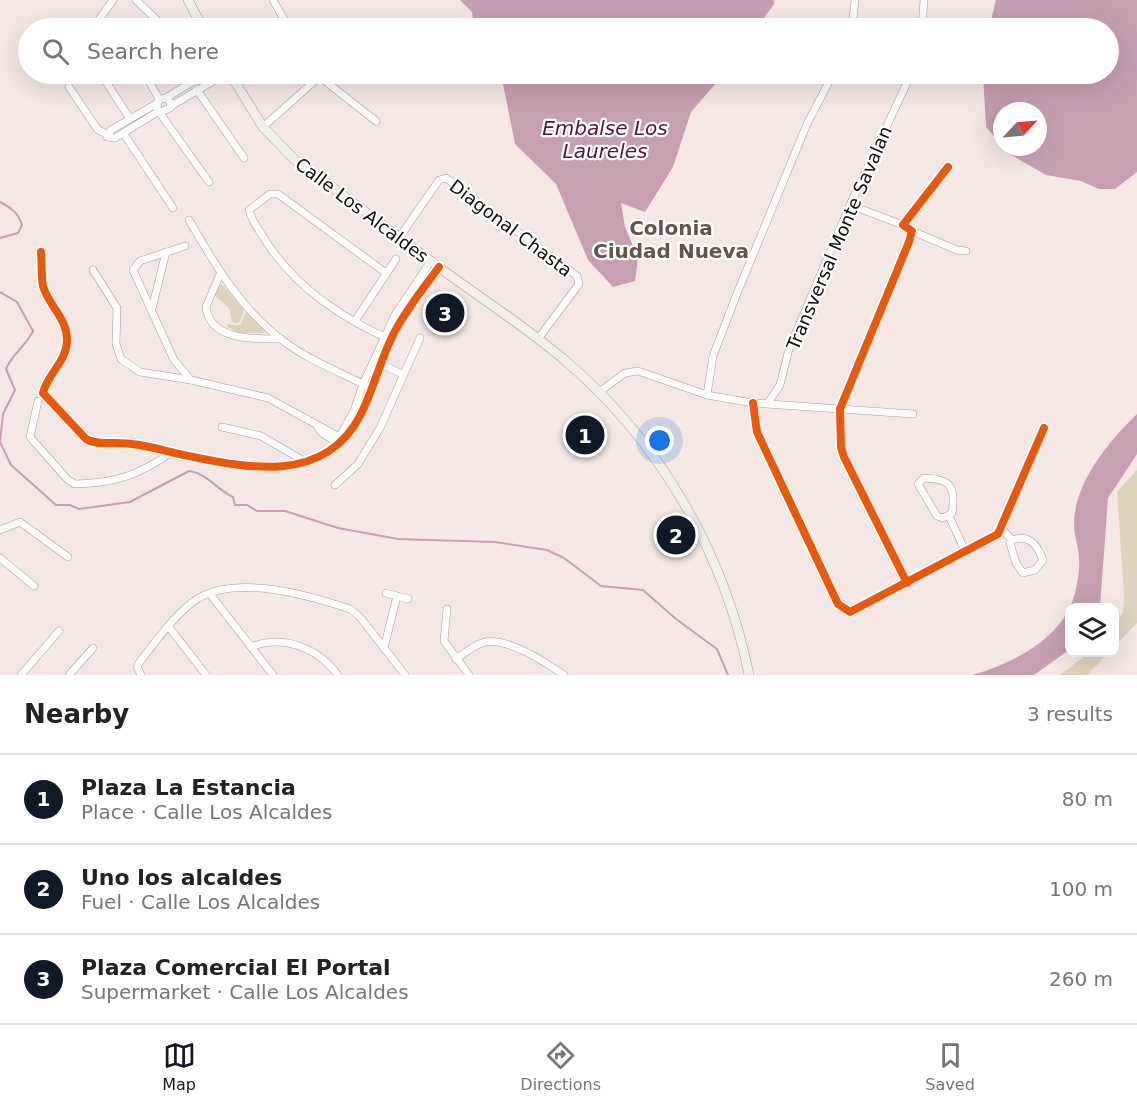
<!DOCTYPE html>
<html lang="en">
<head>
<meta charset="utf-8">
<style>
  body { margin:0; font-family:"DejaVu Sans",sans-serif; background:#f6f6f6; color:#222 }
  .controls { position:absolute; right:18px; bottom:18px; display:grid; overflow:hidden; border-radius:12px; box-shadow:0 6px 24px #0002 }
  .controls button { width:54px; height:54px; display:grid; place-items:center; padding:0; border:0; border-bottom:2px solid #e0e0e0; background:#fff; color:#222; font:30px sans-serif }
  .compass { position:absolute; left:993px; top:102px; width:54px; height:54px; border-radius:50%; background:#fff; box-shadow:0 6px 24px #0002; rotate:64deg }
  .you { position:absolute; left:660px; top:441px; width:21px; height:21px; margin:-15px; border:4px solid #fff; border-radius:50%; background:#1a73e8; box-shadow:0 0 0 9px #1a73e833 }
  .badge { display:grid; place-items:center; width:39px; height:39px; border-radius:50%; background:#111827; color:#fff; font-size:20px; font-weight:700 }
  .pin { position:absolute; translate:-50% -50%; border:3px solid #fff; box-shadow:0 2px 6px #0006 }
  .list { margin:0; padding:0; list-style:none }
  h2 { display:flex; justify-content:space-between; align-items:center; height:78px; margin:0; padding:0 24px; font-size:26px }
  h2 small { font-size:20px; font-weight:400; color:#767676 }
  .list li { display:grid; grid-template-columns:39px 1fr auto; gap:18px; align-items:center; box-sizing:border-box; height:90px; padding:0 24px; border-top:2px solid #e0e0e0 }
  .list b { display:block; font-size:22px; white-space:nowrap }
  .list p { margin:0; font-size:20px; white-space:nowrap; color:#767676 }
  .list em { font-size:20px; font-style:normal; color:#767676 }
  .icon { flex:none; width:33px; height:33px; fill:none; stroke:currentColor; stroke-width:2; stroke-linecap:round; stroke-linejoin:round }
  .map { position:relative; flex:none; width:1137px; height:675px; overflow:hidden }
  .search { position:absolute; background:#fff; box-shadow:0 6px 24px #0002; left:18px; right:18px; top:18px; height:66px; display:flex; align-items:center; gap:15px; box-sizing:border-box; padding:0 21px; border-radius:33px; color:#767676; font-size:22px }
  .sheet { height:348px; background:#fff }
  nav { display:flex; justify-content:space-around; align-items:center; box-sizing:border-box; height:84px; border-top:2px solid #e0e0e0; background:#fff; font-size:16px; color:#767676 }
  nav a { display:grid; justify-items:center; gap:3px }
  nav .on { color:#111827 }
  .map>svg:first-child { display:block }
  .green { fill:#ded4bc }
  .water { fill:#c69fb3 }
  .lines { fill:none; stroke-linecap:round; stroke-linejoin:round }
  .stream { stroke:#c69fb3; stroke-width:2 }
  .minor-casing { stroke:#a79e9a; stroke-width:8 }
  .secondary-casing { stroke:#a79e9a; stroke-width:10 }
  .minor { stroke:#fefcfb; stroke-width:7 }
  .secondary { stroke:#f2efeb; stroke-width:9 }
  .cycleway-casing { stroke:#fff; stroke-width:11 }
  .cycleway { stroke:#e8590c; stroke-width:8 }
  .labels { text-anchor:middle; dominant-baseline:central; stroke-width:4.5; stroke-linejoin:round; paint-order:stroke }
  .street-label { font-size:18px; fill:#130c09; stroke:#fff }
  .water-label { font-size:20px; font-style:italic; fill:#52153f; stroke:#fff }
  .neighbourhood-label { font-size:20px; font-weight:bold; fill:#64524b; stroke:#fff }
</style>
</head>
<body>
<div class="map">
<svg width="1137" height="675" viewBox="0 0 1137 675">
  <rect width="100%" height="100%" fill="#f5e8e4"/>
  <g class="green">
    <path d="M218,284L223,285L244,310L240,321L236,324L232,322L229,308L214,295Z"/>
    <path d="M247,312L262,328L264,333H239L227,327L228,324C249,328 238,319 247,312Z"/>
    <path d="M1137,470V623L1115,646V623L1123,613L1124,595L1117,492Z"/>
    <path d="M1090,652L1109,653L1087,675H1060Z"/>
  </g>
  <g class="water">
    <path d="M460,0H774V4L757,28H474L472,12Z"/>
    <path d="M996,0H1137V172L1115,189H1099L1081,181L1046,175L1006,152L1003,147H1038V111H1002V146L986,127L983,75L1108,74V28H989Z"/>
    <path d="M501,74H724L691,112L673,167L645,212L621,203L625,227L638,258L635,281L613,287L588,260L556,184L515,144Z"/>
    <path d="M1137,414V454L1108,498L1100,607L1070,608C1076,593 1080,574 1079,558C1079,547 1074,536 1074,525C1074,483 1108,442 1137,414Z"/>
    <path d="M1070,608L1069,650L1034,675H972C1010,664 1051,644 1070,608Z"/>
  </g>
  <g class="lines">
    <g class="stream">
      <path d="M0,202C11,208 18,212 22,225L18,233L0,238"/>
      <path d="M0,292L17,302L33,331C26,346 12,354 6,369L15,390L3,414L0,442L11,465L56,505H70L79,509L130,502L189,471C207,473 217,490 233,497L235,505H247L257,511H285L338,528L398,539L495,542L547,550L564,558L601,586L643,590L676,619L717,649L728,675"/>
    </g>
    <g class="minor-casing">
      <g id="minor">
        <path d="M136,0L165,28"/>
        <path d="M273,0L289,28"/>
        <path d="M93,28L113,0"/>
        <path d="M852,28L855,0"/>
        <path d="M922,28L924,0"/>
        <path d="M101,74L130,119"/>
        <path d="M145,74L159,99"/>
        <path d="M316,74L376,121"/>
        <path d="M69,87L98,130L107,134"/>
        <path d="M197,90L244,158"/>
        <path d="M166,98L205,74"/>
        <path d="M156,104L111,130L107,137L115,138L159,111"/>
        <path d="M171,106L225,74"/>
        <path d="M161,112L170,108L171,103L166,98L158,100L157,109L209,182"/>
        <path d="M263,127L318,78"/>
        <path d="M124,134L173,208"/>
        <path d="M850,205L903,225"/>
        <path d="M189,220C215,265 240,308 282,340C308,360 342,373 371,388"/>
        <path d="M912,231L957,250L966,251"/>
        <path d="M399,238L439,180L446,178L577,276L579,284L538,339"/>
        <path d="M185,246L140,261L133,270L174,360L191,380L268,398L345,440"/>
        <path d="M41,252C42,263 41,276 43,286C49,307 68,318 67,342C66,362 47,375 43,393L86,439C94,444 103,443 112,443C137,442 160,450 184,455C246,468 324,485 360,416C373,391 380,361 393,335C405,311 423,289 439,267"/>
        <path d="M93,270L117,308L116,344L121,359L140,372L191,380"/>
        <path d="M386,273L278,194H270L249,210C251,219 257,227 262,235C291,284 339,317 391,340"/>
        <path d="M220,274L206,307C210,341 255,339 281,339"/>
        <path d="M152,309L166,252"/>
        <path d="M355,321L396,259"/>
        <path d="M381,364L402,374"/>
        <path d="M599,392L625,373L638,371L707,395L753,403L913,414"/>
        <path d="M707,395L713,356L736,296L807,124L833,74"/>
        <path d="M38,401L30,437L68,480L75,484C116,483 139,475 172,452"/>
        <path d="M753,403L757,432L838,604L850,612L998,534L1044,428"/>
        <path d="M768,403L780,385L789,349L850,205L911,74"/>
        <path d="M317,426L322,433L338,443"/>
        <path d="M222,427L261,436L304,461"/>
        <path d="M332,450L354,411L363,384L395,315L431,261"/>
        <path d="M924,478C951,479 956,486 952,513L943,518L937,516L918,484Z"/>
        <path d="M335,485L358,464L380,428L420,338"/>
        <path d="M949,516L966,553"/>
        <path d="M0,530L20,522L68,557"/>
        <path d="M1003,530L1012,540L1010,543L1016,563L1023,573L1035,570L1043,560C1037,544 1029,534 1012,540"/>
        <path d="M0,558L34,586"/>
        <path d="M907,583L844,457L841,447L840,409L909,242L912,231L903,225L948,167"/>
        <path d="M386,593L408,599"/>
        <path d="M210,594L273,675"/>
        <path d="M447,609L444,641L469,675"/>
        <path d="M169,627L206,675"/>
        <path d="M251,647C283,634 318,648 338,675"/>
        <path d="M384,648L397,596"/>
        <path d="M456,659C465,653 475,644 485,642C509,638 545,662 564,675"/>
        <path d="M21,675L59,631"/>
        <path d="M69,675L93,648"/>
        <path d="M141,675L137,667L139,663C155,642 173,617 194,601C234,573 308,595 350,609L360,617L405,675"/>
      </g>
    </g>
    <g class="secondary-casing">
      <g id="secondary">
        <path d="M188,0L203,28"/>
        <path d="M230,74L263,127L295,160C345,196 394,234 444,271C485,301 529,329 568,363C661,443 725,555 749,675"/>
      </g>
    </g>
    <use href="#minor" class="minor"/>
    <use href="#secondary" class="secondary"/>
    <g class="cycleway-casing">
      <g id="cycleway">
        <path d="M41,252C42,263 41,276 43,286C49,307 68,318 67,342C66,362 47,375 43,393L86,439C94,444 103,443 112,443C137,442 160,450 184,455C246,468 324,485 360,416C373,391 380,361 393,335C405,311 423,289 439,267"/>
        <path d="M753,403L757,432L838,604L850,612L998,534L1044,428"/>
        <path d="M907,583L844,457L841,447L840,409L909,242L912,231L903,225L948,167"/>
      </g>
    </g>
    <use href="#cycleway" class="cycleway"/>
  </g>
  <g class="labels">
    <g class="street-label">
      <text transform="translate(362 210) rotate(37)">Calle Los Alcaldes</text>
      <text transform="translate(511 228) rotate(37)">Diagonal Chasta</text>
      <text transform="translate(839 238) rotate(-67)">Transversal Monte Savalan</text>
    </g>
    <g class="water-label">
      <text x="605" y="128">Embalse Los<tspan x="605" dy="23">Laureles</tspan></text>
    </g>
    <g class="neighbourhood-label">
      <text x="671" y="228">Colonia<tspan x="671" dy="23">Ciudad Nueva</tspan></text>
    </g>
  </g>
</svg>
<div class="controls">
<button><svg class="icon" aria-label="layers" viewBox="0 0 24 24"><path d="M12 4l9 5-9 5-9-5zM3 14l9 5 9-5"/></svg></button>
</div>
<svg class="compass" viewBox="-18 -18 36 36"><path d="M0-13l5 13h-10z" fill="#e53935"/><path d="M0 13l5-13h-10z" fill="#767676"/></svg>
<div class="you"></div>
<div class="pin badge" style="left:585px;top:435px">1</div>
<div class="pin badge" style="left:676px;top:535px">2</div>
<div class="pin badge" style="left:445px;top:313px">3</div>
<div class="search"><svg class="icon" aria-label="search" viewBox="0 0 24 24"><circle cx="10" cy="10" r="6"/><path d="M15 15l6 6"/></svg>Search here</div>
</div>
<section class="sheet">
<h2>Nearby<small>3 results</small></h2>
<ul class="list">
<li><span class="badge">1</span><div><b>Plaza La Estancia</b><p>Place · Calle Los Alcaldes</p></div><em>80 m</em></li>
<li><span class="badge">2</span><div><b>Uno los alcaldes</b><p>Fuel · Calle Los Alcaldes</p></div><em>100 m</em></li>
<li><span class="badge">3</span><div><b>Plaza Comercial El Portal</b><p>Supermarket · Calle Los Alcaldes</p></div><em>260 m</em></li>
</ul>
</section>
<nav>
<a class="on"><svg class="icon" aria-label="map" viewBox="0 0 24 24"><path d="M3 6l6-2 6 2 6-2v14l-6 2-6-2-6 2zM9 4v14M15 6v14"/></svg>Map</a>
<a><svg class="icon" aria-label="directions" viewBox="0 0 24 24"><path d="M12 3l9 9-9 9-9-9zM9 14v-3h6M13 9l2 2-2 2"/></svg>Directions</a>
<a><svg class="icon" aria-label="saved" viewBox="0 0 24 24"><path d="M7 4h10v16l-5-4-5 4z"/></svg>Saved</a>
</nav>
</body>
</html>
